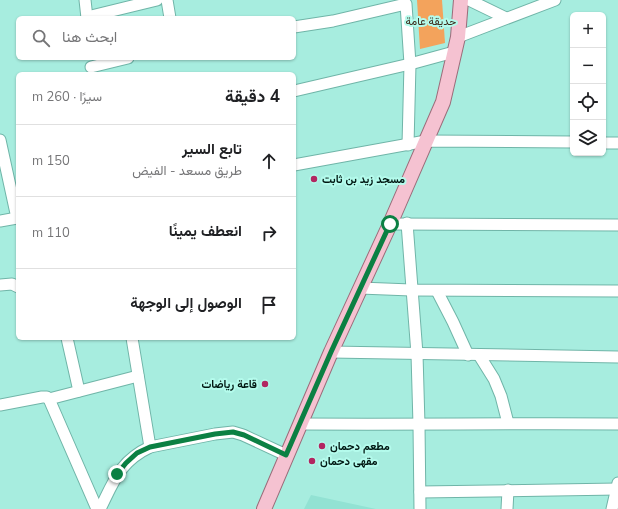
<!DOCTYPE html>
<html lang="ar">
<head>
<meta charset="utf-8">
<style>
  body { margin:0; font-family:"Nunito Sans",Vazirmatn,sans-serif; background:#f6f6f6; color:#202124; direction:rtl }
  .controls { position:absolute; right:12px; top:12px; display:grid; overflow:hidden; border-radius:6px; box-shadow:0 1px 3px #0004 }
  .controls button { width:36px; height:36px; display:grid; place-items:center; padding:0; border:0; border-bottom:1px solid #e0e0e0; background:#fff; color:#202124; font:20px sans-serif }
  .stop { position:absolute; width:12px; height:12px; margin:-9px; border:3px solid #0b8043; border-radius:50%; background:#fff }
  .stop.end { background:#0b8043; border-color:#fff; box-shadow:0 1px 4px #0008 }
  .list { margin:0; padding:0; list-style:none }
  h2 { display:flex; justify-content:space-between; align-items:center; height:52px; margin:0; padding:0 16px; font-size:17px }
  h2 small { font-size:13px; font-weight:400; color:#757577 }
  .list li { display:grid; grid-template-columns:26px 1fr auto; gap:12px; align-items:center; box-sizing:border-box; height:72px; padding:0 16px; border-top:1px solid #e0e0e0 }
  .list b { display:block; font-size:15px; white-space:nowrap }
  .list p { margin:0; font-size:13px; white-space:nowrap; color:#757577 }
  .list em { font-size:13px; font-style:normal; color:#757577 }
  .icon { flex:none; width:22px; height:22px; fill:none; stroke:currentColor; stroke-width:2; stroke-linecap:round; stroke-linejoin:round }
  .map { position:relative; flex:none; width:618px; height:509px; overflow:hidden; direction:ltr }
  .search { position:absolute; background:#fff; box-shadow:0 1px 3px #0004; left:16px; top:16px; width:280px; height:44px; display:flex; align-items:center; gap:10px; box-sizing:border-box; padding:0 14px; border-radius:6px; color:#757577; font-size:15px }
  .panel { position:absolute; background:#fff; box-shadow:0 1px 3px #0004; left:16px; top:72px; width:280px; height:268px; border-radius:6px; direction:rtl }
  .map>svg:first-child { display:block }
  .built { fill:#92e2d3 }
  .green { fill:#f3a35c }
  .lines { fill:none; stroke-linecap:round; stroke-linejoin:round }
  .minor-casing { stroke:#70b5a8; stroke-width:13 }
  .major-casing { stroke:#9b6c7a; stroke-width:16 }
  .minor { stroke:#fff; stroke-width:11 }
  .major { stroke:#f5c2d1; stroke-width:14 }
  .route { stroke:#0b8043; stroke-width:5 }
  .poi-dot { fill:#b22661; stroke:#b4fbec; stroke-width:1.5 }
  .labels { text-anchor:middle; dominant-baseline:central; stroke-width:4; stroke-linejoin:round; paint-order:stroke }
  .park-label { font-size:11px; fill:#3d2a1a; stroke:#b4fbec }
  .poi-label { font-size:11px; font-weight:bold; fill:#001712; stroke:#b4fbec; text-anchor:start }
</style>
</head>
<body>
<div class="map">
<svg width="618" height="509" viewBox="0 0 618 509">
  <rect width="100%" height="100%" fill="#a7eddf"/>
  <path class="built" d="M311,495L376,509H304Z"/>
  <path class="green" d="M417,0H442L445,43L420,49Z"/>
  <g class="lines">
    <g class="minor-casing">
      <g id="minor">
        <path d="M85,0L87,18"/>
        <path d="M167,0L170,18"/>
        <path d="M469,0L506,18"/>
        <path d="M87,17L157,0"/>
        <path d="M294,27L333,21L406,4L410,64L408,145"/>
        <path d="M458,37L555,0"/>
        <path d="M91,67L128,58"/>
        <path d="M294,91L410,64L454,52"/>
        <path d="M0,140L17,218H18"/>
        <path d="M603,143H618"/>
        <path d="M294,165L426,141L573,142"/>
        <path d="M0,221L17,218"/>
        <path d="M407,223L417,354L419,425L420,509"/>
        <path d="M390,224L618,225"/>
        <path d="M0,285L12,284L18,287"/>
        <path d="M360,288L411,290L618,291"/>
        <path d="M437,291L453,322L468,355"/>
        <path d="M67,338L79,391"/>
        <path d="M132,338L150,447L215,434L233,432L243,435L286,455"/>
        <path d="M331,352L618,357"/>
        <path d="M479,355L494,379L501,396L508,423"/>
        <path d="M49,399L138,376"/>
        <path d="M0,405L42,397H47L49,399L97,509"/>
        <path d="M300,424C406,425 512,423 618,424"/>
        <path d="M420,492L618,489"/>
        <path d="M100,509C114,481 120,461 150,447"/>
        <path d="M507,509L508,490"/>
        <path d="M612,509L618,483"/>
      </g>
    </g>
    <g class="major-casing">
      <path id="major" d="M264,509L331,352L390,224L443,102L458,37L461,0"/>
    </g>
    <use href="#minor" class="minor"/>
    <use href="#major" class="major"/>
  </g>
  <g class="lines">
    <path class="route" d="M117,474L126,463L137,453L150,447L215,434L233,432L244,435L286,455L331,352L390,224"/>
  </g>
  <g class="poi-dot">
    <circle cx="314" cy="179" r="4"/>
    <circle cx="265" cy="384" r="4"/>
    <circle cx="322" cy="446" r="4"/>
    <circle cx="312" cy="461" r="4"/>
  </g>
  <g class="labels">
    <g class="park-label">
      <text x="431" y="21">حديقة عامة</text>
    </g>
    <g class="poi-label">
      <text x="322" y="179">مسجد زيد بن ثابت</text>
      <text x="257" y="384" text-anchor="end">قاعة رياضات</text>
      <text x="330" y="446">مطعم دحمان</text>
      <text x="320" y="461">مقهى دحمان</text>
    </g>
  </g>
</svg>
<div class="controls">
<button>+</button>
<button>−</button>
<button><svg class="icon" aria-label="locate" viewBox="0 0 24 24"><circle cx="12" cy="12" r="6"/><path d="M12 2v4M12 18v4M2 12h4M18 12h4"/></svg></button>
<button><svg class="icon" aria-label="layers" viewBox="0 0 24 24"><path d="M12 4l9 5-9 5-9-5zM3 14l9 5 9-5"/></svg></button>
</div>
<div class="stop" style="left:390px;top:224px"></div>
<div class="stop end" style="left:117px;top:474px"></div>
<div class="search"><svg class="icon" aria-label="search" viewBox="0 0 24 24"><circle cx="10" cy="10" r="6"/><path d="M15 15l6 6"/></svg>ابحث هنا</div>
<section class="panel">
<h2>4 دقيقة<small>سيرًا · 260 m</small></h2>
<ul class="list">
<li><svg class="icon" aria-label="ahead" viewBox="0 0 24 24"><path d="M12 20V5M6 11l6-6 6 6"/></svg><div><b>تابع السير</b><p>طريق مسعد - الفيض</p></div><em>150 m</em></li>
<li><svg class="icon" aria-label="right" viewBox="0 0 24 24"><path d="M7 20v-9h11M14 6l5 5-5 5"/></svg><div><b>انعطف يمينًا</b></div><em>110 m</em></li>
<li><svg class="icon" aria-label="arrive" viewBox="0 0 24 24"><path d="M6 21V4h12l-3 4 3 4H6"/></svg><div><b>الوصول إلى الوجهة</b></div></li>
</ul>
</section>
</div>
</body>
</html>
